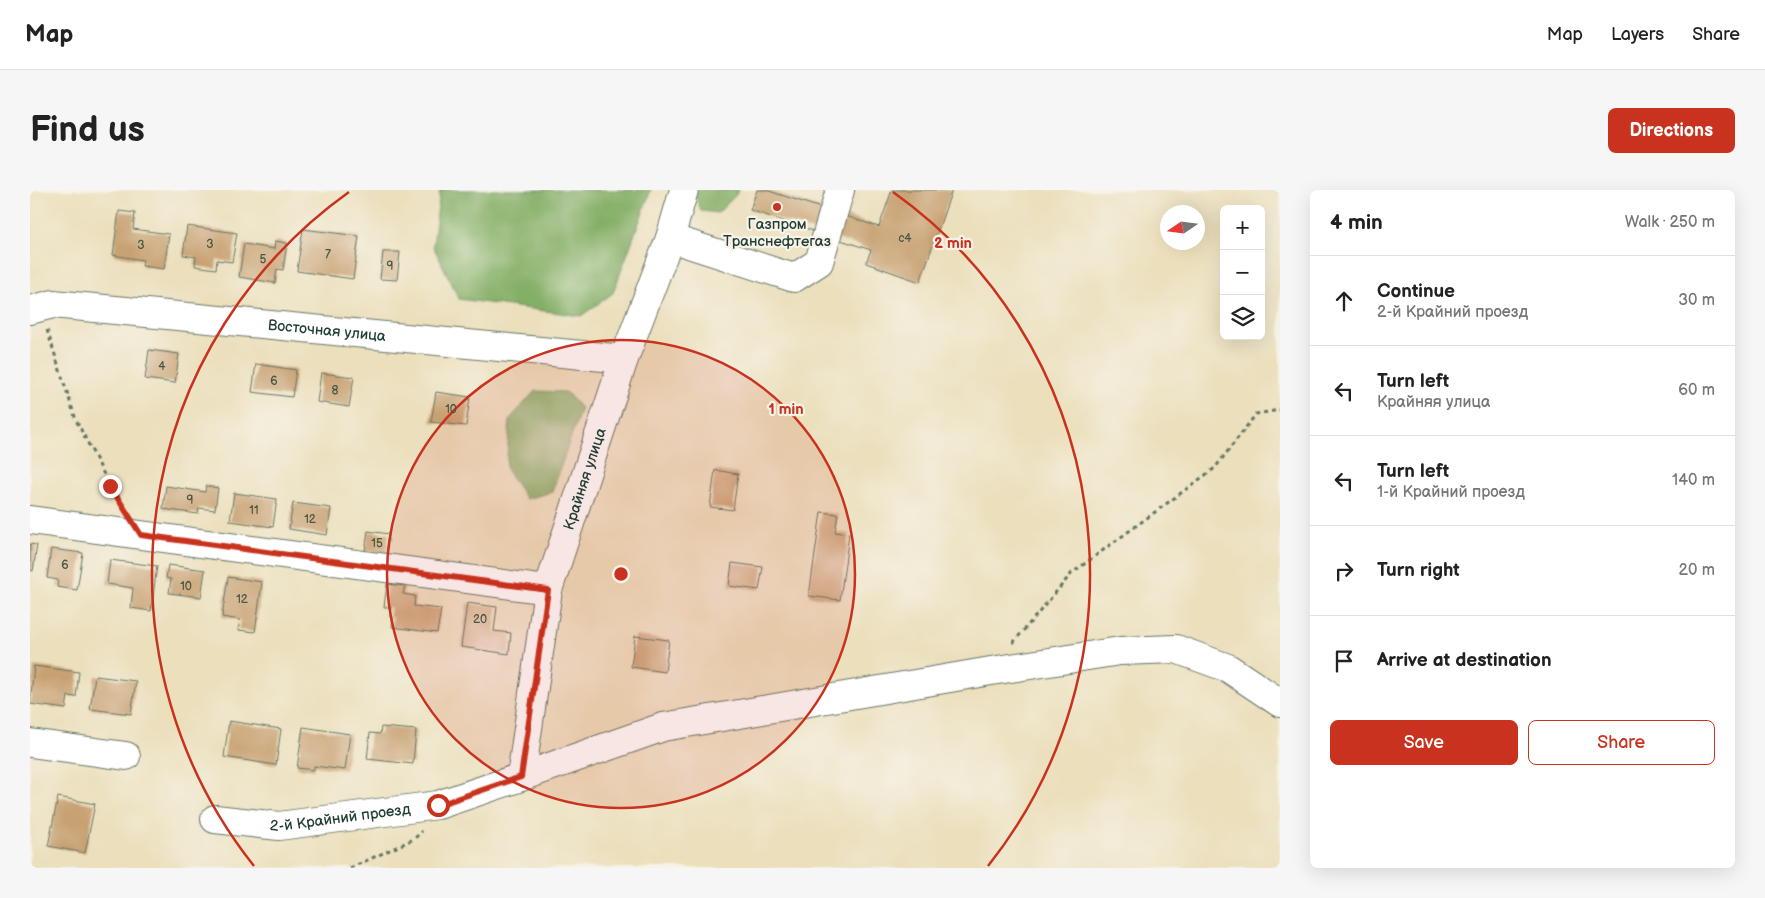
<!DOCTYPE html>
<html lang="en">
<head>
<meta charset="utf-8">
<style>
  body { margin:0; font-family:"Balsamiq Sans",sans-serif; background:#f6f6f6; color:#222 }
  .controls { position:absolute; right:15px; top:15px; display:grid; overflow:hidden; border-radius:8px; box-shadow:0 5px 20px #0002 }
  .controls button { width:45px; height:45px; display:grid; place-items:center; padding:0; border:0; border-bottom:1px solid #e0e0e0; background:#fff; color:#222; font:25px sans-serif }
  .compass { position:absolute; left:1130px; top:15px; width:45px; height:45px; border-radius:50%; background:#fff; box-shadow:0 5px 20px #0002; rotate:257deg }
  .stop { position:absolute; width:15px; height:15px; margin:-11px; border:4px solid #c8321e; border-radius:50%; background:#fff }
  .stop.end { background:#c8321e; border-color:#fff; box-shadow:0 1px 5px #0008 }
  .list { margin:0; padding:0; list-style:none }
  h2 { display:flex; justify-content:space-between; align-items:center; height:65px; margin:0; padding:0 20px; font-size:21px }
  h2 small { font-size:16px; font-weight:400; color:#767676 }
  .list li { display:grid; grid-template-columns:32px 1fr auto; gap:15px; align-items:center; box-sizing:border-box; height:90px; padding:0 20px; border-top:1px solid #e0e0e0 }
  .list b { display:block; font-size:19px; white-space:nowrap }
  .list p { margin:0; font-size:16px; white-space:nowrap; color:#767676 }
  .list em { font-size:16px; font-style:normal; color:#767676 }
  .actions { display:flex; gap:10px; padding:15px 20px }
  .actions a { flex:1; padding:11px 0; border:1px solid #c8321e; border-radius:8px; text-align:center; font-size:18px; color:#c8321e }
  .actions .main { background:#c8321e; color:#fff }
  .icon { flex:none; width:28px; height:28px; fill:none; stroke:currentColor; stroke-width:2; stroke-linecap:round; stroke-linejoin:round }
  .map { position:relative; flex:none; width:1250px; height:678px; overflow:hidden; border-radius:8px }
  header { display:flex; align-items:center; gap:30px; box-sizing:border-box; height:70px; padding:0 25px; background:#fff; border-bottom:1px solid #e0e0e0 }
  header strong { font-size:24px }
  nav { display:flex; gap:28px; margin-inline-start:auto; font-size:18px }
  .intro { display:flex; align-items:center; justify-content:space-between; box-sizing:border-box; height:120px; padding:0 30px }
  h1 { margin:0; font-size:35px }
  .button { padding:12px 22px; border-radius:8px; background:#c8321e; color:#fff; font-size:18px; font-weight:700 }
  main { display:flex; gap:30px; padding:0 30px }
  aside { flex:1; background:#fff; border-radius:8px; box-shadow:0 5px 20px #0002 }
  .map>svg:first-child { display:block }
  .forest { fill:#84af66; stroke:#52764d }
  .building { fill:#c8a172 }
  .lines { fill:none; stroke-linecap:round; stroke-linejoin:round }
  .minor-casing { stroke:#667664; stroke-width:30 }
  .path { stroke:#667664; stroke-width:3; stroke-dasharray:4 4; stroke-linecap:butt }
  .minor { stroke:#fff; stroke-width:28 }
  .route { stroke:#c8321e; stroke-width:6 }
  .ring { fill:none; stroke:#c8321e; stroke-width:2.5 }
  .poi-dot { fill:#c8321e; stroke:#f7f3e8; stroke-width:2 }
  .labels { text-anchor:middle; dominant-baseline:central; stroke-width:4.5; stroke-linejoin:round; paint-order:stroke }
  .number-label { font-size:12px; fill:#495644 }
  .poi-label { font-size:15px; fill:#1f3d34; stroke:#f7f3e8 }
  .street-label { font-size:15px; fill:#1f3d34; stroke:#f7f3e8 }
  .centre { fill:#c8321e; stroke:#f7f3e8; stroke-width:2.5 }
  .ring-label { font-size:15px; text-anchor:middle; font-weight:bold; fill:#c8321e; stroke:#f7f3e8; stroke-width:4.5; stroke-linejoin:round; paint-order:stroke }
</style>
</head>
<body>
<header>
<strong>Map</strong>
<nav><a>Map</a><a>Layers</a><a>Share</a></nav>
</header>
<div class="intro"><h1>Find us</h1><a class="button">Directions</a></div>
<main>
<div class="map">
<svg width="1250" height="678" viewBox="0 0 1250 678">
  <rect width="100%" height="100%" fill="#f7f3e8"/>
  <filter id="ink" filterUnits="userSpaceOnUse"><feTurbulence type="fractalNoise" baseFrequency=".02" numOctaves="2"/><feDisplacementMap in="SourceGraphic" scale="10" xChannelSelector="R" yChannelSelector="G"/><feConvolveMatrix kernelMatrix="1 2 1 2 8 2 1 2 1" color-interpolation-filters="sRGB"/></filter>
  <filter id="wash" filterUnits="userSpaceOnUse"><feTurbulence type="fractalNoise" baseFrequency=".0096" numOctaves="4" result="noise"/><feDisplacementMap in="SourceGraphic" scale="20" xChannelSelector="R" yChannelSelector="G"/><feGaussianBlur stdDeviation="1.12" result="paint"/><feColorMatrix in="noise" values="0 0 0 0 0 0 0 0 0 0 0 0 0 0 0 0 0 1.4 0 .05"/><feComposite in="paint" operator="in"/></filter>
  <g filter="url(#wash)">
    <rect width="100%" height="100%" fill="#ebdfbc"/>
    <g class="forest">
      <path d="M410,0H621L583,103L551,126L429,109L403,56Z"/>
      <path d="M667,0H708L706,5L688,23L671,21L665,5Z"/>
      <path d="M505,201L536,202L551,218L522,302L496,309L476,279L480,229Z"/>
    </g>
    <g id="blocks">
      <g class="building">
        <path d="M727,0H736L849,37L862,0H922L890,92L836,73L841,60L720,20Z"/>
        <path d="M89,21L105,23L103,39L139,44L134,79L112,76L113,70L83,65Z"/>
        <path d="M157,36L207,43L202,72L187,70L186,79L165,76L166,67L153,65Z"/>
        <path d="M273,39L329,46L323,89L267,81Z"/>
        <path d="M245,51L257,53L253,80L247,79L245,93L209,87L214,54L244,59Z"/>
        <path d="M353,62H370L367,90L350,89Z"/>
        <path d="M119,160L149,164L145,193L115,189Z"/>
        <path d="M226,174L266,180L262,207L222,202Z"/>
        <path d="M291,183L324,187L319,217L287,212Z"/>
        <path d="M406,202L440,207L436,236L401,232Z"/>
        <path d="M685,280L708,284L703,320L680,317Z"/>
        <path d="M136,296L175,302L176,296L188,298L185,320L169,318L168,324L133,319Z"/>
        <path d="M204,303L247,309L243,337L200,331Z"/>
        <path d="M263,313L301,318L297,345L259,339Z"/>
        <path d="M791,322L808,324L805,342L819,344L810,410L779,406Z"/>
        <path d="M338,341L359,344L356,364L335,361Z"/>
        <path d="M0,354L7,355L3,381L0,380Z"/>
        <path d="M21,359L53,363L47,400L27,397L28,390L17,388Z"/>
        <path d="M80,370L127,376L121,421L101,418L103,398L77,394Z"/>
        <path d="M702,373L733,377L729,400L699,396Z"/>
        <path d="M138,375L175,380L171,407L139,403L141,389L136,388Z"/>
        <path d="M198,387L232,392L225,442L208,440L210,430L192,427Z"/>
        <path d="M357,394L375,396L373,404L385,406L384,416L411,419L407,443L362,437L363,427H360L361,417H354Z"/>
        <path d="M437,413L467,417L464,441L481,443L479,464L431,457Z"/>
        <path d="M605,446L639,450L635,482L601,477Z"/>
        <path d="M4,476L49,482L46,507L38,506L36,519L0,514Z"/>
        <path d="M65,486L106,491L101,524L60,519Z"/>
        <path d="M199,531L251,539L246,575L194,567Z"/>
        <path d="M273,537L320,544L315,580L284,576V580L267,578Z"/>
        <path d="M351,537L386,540L383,574L337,569L340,543L350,544Z"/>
        <path d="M28,607L65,614L55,663L18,656Z"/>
      </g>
    </g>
  </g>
  <g filter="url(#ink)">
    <use href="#blocks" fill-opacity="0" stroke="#667664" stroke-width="1"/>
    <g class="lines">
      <g class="minor-casing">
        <g id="minor">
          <path d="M640,48L764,88L789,72L810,0"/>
          <path id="s1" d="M0,120L23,114L594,169"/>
          <path d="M0,330L518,400"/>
          <path d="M0,553L96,566"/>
          <path id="s2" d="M491,587L518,400L594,169L640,48L654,0"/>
          <path id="s3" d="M185,629L249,636L408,615L491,587L633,537L961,481L1090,461L1146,459L1198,478L1250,513"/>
        </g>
      </g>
      <g class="path">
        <path d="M17,140L46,230L80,296L95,319"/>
        <path d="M983,453L1042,383L1185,278L1226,224L1250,220"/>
        <path d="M320,678L384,649L392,641"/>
      </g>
      <use href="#minor" class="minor"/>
    </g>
  </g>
  <g class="lines" filter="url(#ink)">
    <path class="route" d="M80,296L111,345L518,400L491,587L408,615"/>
  </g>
  <circle cx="591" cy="384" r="234" fill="#c8321e" fill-opacity=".12"/>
  <g class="ring">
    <circle cx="591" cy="384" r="234"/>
    <path d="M224 676A469 469 0 0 1 319 2M863 2A469 469 0 0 1 958 676"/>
  </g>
  <circle class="poi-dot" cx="747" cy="17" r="5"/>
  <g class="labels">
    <g class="number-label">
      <text x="875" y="48">с4</text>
      <text x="180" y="54">3</text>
      <text x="111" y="55">3</text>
      <text x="298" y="64">7</text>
      <text x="233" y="69">5</text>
      <text x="360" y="76">9</text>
      <text x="132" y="176">4</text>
      <text x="244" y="191">6</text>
      <text x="305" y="200">8</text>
      <text x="421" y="219">10</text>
      <text x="160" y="310">9</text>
      <text x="224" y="320">11</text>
      <text x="280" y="329">12</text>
      <text x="347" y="353">15</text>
      <text x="35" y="375">6</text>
      <text x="156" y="396">10</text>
      <text x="212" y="409">12</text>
      <text x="450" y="429">20</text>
    </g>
    <g class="poi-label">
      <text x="747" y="34">Газпром<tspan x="747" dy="17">Транснефтегаз</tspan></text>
    </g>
    <g class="street-label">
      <text stroke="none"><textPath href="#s1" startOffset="299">Восточная улица</textPath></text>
      <text stroke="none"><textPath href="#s2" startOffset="306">Крайняя улица</textPath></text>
      <text stroke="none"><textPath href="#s3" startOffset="126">2-й Крайний проезд</textPath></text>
    </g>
  </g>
  <circle cx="591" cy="384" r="8" class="centre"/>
  <g class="ring-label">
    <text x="923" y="58">2 min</text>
    <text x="756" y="224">1 min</text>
  </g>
</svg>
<div class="controls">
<button>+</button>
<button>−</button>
<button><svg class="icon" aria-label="layers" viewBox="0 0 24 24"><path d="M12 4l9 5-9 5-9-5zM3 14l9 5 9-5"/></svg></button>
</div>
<svg class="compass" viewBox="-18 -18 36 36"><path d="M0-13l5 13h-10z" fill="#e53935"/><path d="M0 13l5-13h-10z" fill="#767676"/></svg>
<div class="stop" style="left:408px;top:615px"></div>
<div class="stop end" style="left:80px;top:296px"></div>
</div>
<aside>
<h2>4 min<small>Walk · 250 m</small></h2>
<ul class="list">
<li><svg class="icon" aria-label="ahead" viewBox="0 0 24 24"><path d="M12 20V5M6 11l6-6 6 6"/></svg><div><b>Continue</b><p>2-й Крайний проезд</p></div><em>30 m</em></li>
<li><svg class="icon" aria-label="left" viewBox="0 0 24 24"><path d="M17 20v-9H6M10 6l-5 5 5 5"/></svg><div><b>Turn left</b><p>Крайняя улица</p></div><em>60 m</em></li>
<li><svg class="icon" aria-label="left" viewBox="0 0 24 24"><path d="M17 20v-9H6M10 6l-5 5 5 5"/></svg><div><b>Turn left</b><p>1-й Крайний проезд</p></div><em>140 m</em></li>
<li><svg class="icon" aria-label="right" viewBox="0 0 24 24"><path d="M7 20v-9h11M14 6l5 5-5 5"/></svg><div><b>Turn right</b></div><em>20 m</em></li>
<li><svg class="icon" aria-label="arrive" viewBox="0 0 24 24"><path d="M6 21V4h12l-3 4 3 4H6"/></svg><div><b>Arrive at destination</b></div></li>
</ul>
<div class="actions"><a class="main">Save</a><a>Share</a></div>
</aside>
</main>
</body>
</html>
